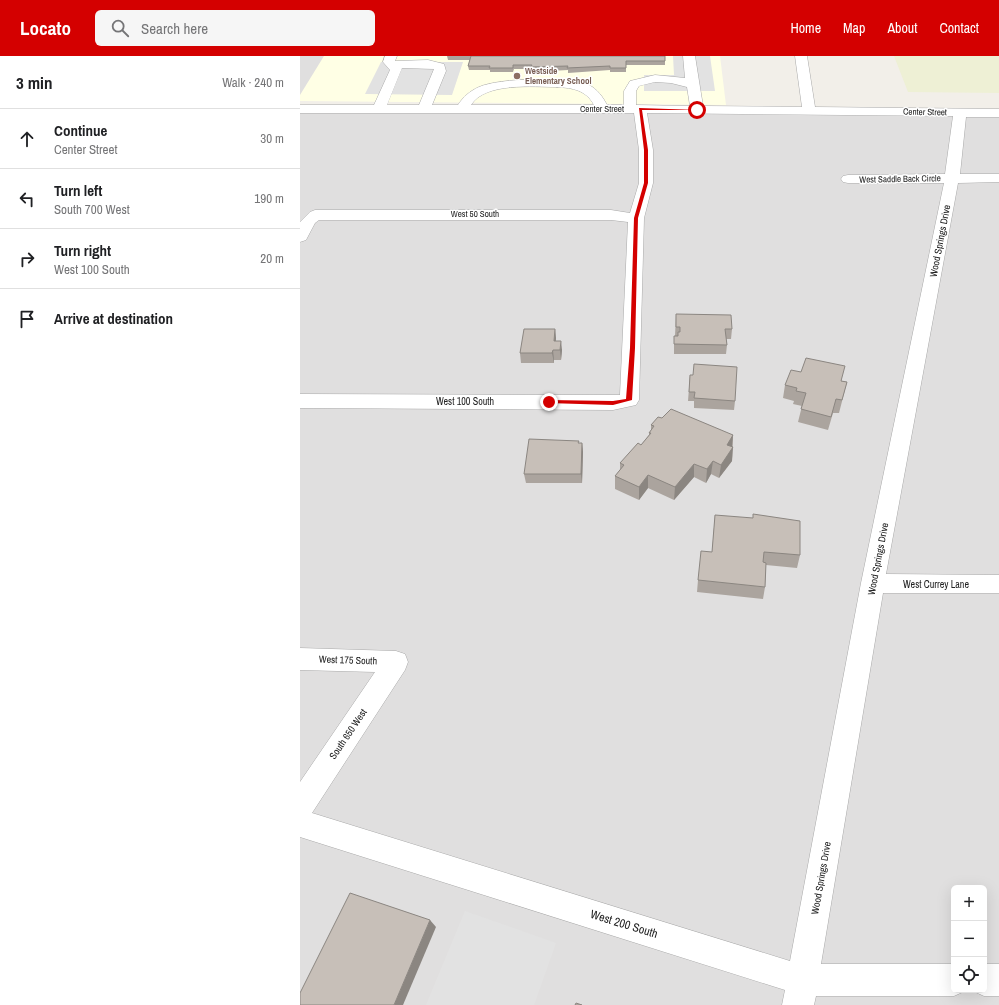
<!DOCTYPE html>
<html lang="en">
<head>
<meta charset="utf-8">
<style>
  body { margin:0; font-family:"Archivo Narrow",sans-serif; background:#f6f6f6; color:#202124 }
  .controls { position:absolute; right:12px; bottom:12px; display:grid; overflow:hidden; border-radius:6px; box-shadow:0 4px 16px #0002 }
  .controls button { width:36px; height:36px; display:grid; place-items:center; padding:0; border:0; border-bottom:1px solid #e0e0e0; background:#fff; color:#202124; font:20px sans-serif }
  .stop { position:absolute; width:12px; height:12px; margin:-9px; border:3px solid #d40000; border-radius:50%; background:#fff }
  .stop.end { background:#d40000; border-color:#fff; box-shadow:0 1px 4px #0008 }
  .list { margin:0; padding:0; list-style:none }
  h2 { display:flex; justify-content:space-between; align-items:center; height:52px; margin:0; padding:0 16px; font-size:17px }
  h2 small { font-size:13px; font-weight:400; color:#757577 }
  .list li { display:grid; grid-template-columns:26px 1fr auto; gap:12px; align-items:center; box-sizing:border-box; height:60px; padding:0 16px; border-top:1px solid #e0e0e0 }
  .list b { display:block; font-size:15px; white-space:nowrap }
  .list p { margin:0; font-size:13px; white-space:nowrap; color:#757577 }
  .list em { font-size:13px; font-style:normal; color:#757577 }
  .icon { flex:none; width:22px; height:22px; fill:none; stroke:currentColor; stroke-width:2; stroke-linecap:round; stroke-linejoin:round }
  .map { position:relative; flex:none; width:699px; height:949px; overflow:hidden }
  header { display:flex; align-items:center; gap:24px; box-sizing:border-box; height:56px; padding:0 20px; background:#d40000; color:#fff }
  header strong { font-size:19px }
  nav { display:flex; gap:22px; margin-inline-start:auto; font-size:14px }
  .search { width:280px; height:36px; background:#f6f6f6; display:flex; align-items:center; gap:10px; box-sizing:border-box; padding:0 14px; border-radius:6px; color:#757577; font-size:15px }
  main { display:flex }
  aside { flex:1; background:#fff }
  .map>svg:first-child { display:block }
  .residential { fill:#e0dfdf; fill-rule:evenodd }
  .education { fill:#ffffe5 }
  .farmland { fill:#eef0d5 }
  .parking { fill:#e2e2e2 }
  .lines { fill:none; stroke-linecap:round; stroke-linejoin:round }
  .minor-casing { stroke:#a9a9a9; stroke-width:1 }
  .minor { fill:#fff; fill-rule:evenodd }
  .wall { fill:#aba49e }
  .shaded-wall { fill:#8b8681 }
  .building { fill:#c7bfb8; stroke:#8b8681 }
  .route { fill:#d40000 }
  .education-dot { fill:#8d6e63; stroke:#fff; stroke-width:1.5 }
  .labels { text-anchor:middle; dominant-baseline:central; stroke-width:3; stroke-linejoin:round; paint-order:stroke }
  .far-education-label { font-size:9px; font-weight:bold; fill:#785e54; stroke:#fff; text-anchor:start }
  .far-street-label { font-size:9px; fill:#222; stroke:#fff }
  .street-label { font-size:10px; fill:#222; stroke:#fff }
  .near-street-label { font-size:12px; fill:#222; stroke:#fff }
</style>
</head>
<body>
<header>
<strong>Locato</strong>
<div class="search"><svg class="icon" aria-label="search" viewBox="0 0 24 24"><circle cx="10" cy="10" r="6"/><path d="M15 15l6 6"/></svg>Search here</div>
<nav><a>Home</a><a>Map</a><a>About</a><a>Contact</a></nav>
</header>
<main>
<aside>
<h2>3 min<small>Walk · 240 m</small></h2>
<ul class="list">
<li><svg class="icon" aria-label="ahead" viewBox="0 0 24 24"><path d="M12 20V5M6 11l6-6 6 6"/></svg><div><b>Continue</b><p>Center Street</p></div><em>30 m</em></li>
<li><svg class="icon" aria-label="left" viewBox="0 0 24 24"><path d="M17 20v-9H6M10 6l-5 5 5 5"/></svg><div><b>Turn left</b><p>South 700 West</p></div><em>190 m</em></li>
<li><svg class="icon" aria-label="right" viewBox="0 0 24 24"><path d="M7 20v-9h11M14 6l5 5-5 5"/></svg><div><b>Turn right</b><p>West 100 South</p></div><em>20 m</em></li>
<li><svg class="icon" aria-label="arrive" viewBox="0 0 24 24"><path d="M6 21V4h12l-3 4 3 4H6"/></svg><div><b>Arrive at destination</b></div></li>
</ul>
</aside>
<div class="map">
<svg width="699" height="949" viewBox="0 0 699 949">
  <rect width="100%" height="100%" fill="#f2efe9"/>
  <g class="residential">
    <path d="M0,0H25L0,41Z"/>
    <path d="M0,53L699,57V949H0ZM654,832H684V934H654Z"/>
  </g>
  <path class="education" d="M24,0H420L426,49L0,45V39Z"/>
  <path class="farmland" d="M594,0H699V37L608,36Z"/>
  <g class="parking">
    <path d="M373,0H410L415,35H344V19H374Z"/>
    <path d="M81,6H163L152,39L65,38Z"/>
    <path d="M165,855L256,887L234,949H126Z"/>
  </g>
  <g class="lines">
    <g class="minor-casing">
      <g id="minor">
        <path d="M85,0H97L95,5L128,4L144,8L146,15L132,49H158C163,41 170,35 179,31C199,22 268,20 289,29C297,33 303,41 307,49H324V35L330,25L355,19L385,22L383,0H395L403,50L502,51L495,0H507L515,51L699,53V61H666L660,118H699V126L658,127L586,518L699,519V537H583L521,908H654V934L665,935L654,940H516L514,949H482L485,934L0,781V726L75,616L0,614V592L96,595L105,598L108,606L105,614L12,757L490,905L561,527L644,127H548L543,126L541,123L543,120L548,119L645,118L653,60L347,57L353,94V127L344,162L339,344L336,349L313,354L0,352V338L320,339L328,166L311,164H19L15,167L6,184L0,186V166L10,156L15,154H311L330,157L339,127V94L334,57H0V49H74L90,14L83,6ZM102,12L134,13L119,49H87ZM355,26L371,27L387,31L390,50L336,49V35L339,30ZM257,31C273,32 286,34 294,49H171C185,26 233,31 257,31Z"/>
        <path d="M684,908H699V940H684L673,935L684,934Z"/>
      </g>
    </g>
    <use href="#minor" class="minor"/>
  </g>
  <g class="wall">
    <path d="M147,0H365V9H326V16H310V14L268,17V14L232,16V13H214L213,16H190V14H169L168,10L170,4H148Z"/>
    <path d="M376,258L432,273L431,283H426L427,289L426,298H374V280H375Z"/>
    <path d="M255,273L256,285L262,294L261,304H254V307H221L220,297Z"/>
    <path d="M501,316L547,326L539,357H533L528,374L498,366L502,350L493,348L494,345L483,342L485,329Z"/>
    <path d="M390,319L435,345L434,354L394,352V345H388Z"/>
    <path d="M362,362L433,379L432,405L419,422L411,418L406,427L394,421L374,444L348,432L339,444L315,433V420L320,414V407L341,389L349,379V377L351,374V369Z"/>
    <path d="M279,387H282L283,396L282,427H226L224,418Z"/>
    <path d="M415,459L500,499L497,512L466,509L465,531L463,543L397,536L398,524L412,496Z"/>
  </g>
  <g class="shaded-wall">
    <path d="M255,273L256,282L255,294L254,285Z"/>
    <path d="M261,285L262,294L261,304L260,294Z"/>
    <path d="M253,294L254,304V307L252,297Z"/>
    <path d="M433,379L432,392L427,389Z"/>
    <path d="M282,387L283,396L282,427L281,418Z"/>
    <path d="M433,391L432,405L419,422L421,409Z"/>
    <path d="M413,405L411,418L406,427L407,413Z"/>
    <path d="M394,408V421L374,444L375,431Z"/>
    <path d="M348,419V432L339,444V431Z"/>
    <path d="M130,864L136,871L103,949H94Z"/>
  </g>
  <g class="building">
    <path d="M171,0H365V5H326V12H310V10L267,12L268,10L231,11L232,9H213V12H189L190,10H168Z"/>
    <path d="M376,258L431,259L432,273H425L427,289L374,288V280H378V276H380V271H376Z"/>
    <path d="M224,273H255L254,285H261L260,294H253L252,297H220Z"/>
    <path d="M506,302L545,310L541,325L547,326L542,344L536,343L531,361L501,353L506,337L496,335L497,332L485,329L491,314L501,316Z"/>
    <path d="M394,308L437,311L435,345L394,342L395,336H389L390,319H393Z"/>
    <path d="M371,353L433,379L427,389L433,391L421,409L413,405L407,413L394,408L375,431L348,419L339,431L315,420L324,409L320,407L338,387L341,389L351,377H349L354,370L351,369L358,361L362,362Z"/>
    <path d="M229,383L279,385L278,387H282L281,418H224Z"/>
    <path d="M453,458L500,465V499L464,496L463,506L466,507L465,531L398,524L401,495L412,496L415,459L453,462Z"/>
    <path d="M50,837L130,864L94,949H0V937Z"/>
    <path d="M276,947L282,949H275Z"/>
  </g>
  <path class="route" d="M339,52L399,54H342L348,94V127L338,162L335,292L332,344L313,349L247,347L246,346L249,344L313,345L326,343L330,292L334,162L344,127V94Z"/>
  <circle class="education-dot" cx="217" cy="20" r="4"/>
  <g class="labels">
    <g class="far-education-label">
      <text x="225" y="15">Westside<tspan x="225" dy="10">Elementary School</tspan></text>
    </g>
    <g class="far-street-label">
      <text x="302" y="53">Center Street</text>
      <text transform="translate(625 56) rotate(1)">Center Street</text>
      <text transform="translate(600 123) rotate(-1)">West Saddle Back Circle</text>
      <text x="175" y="158">West 50 South</text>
    </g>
    <g class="street-label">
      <text transform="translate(640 185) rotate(-79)">Wood Springs Drive</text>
      <text x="165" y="345">West 100 South</text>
      <text transform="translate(578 503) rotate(-79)">Wood Springs Drive</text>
      <text x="636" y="528">West Currey Lane</text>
      <text transform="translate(48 604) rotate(2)">West 175 South</text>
      <text transform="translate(48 678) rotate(-56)">South 650 West</text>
      <text transform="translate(521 822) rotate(-80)">Wood Springs Drive</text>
    </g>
    <g class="near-street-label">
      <text transform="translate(324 868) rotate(17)">West 200 South</text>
    </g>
  </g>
</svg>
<div class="controls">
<button>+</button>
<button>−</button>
<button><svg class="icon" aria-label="locate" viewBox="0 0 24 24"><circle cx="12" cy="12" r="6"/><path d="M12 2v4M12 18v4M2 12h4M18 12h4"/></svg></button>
</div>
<div class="stop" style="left:397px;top:54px"></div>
<div class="stop end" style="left:249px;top:346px"></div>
</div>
</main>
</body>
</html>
